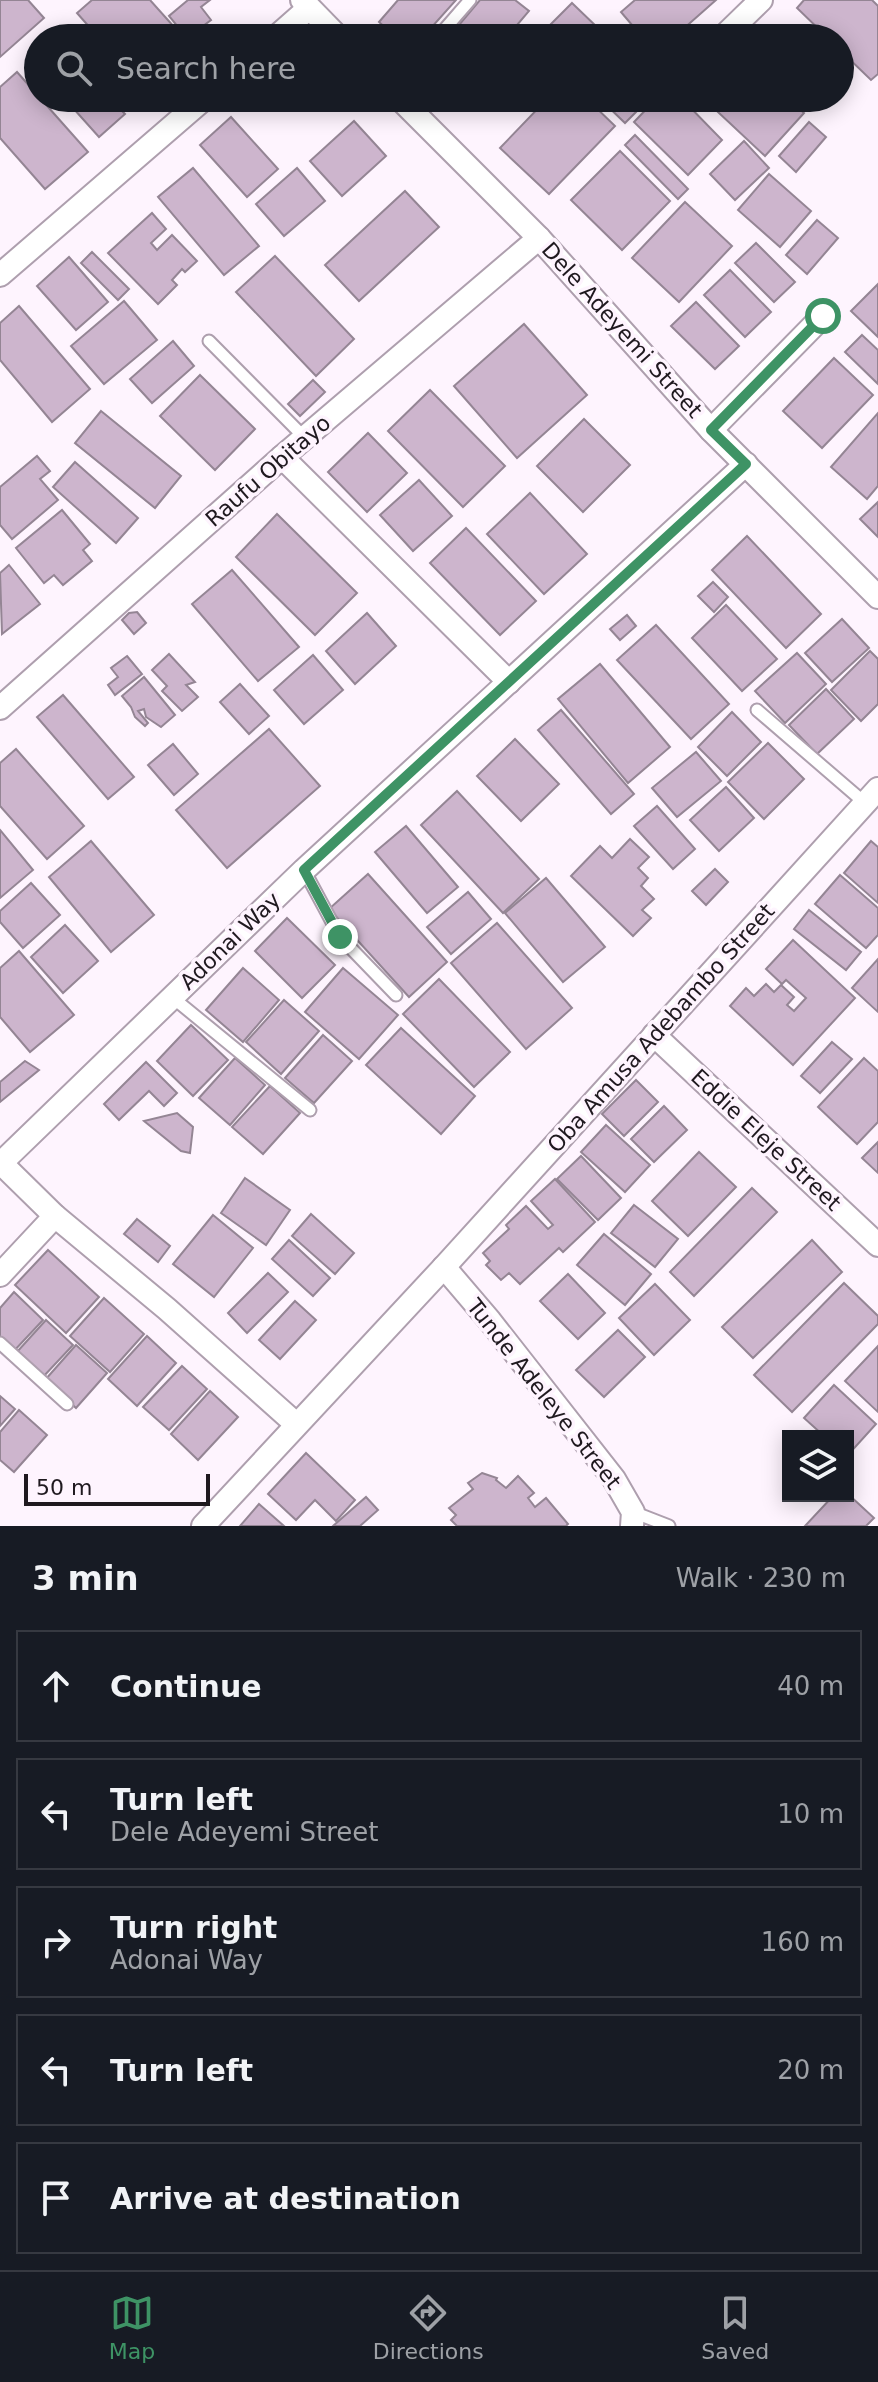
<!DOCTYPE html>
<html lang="en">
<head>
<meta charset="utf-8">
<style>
  body { margin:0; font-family:"DejaVu Sans",sans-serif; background:#242831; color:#f1f3f6 }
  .controls { position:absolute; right:24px; bottom:24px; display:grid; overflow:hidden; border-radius:0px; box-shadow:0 4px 20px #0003 }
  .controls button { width:72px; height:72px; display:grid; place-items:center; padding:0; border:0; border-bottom:2px solid #363941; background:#171b24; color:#f1f3f6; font:40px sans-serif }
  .scale { position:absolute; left:24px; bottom:20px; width:186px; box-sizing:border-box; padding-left:8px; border:4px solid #1f191f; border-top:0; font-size:22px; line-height:28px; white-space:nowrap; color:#1f191f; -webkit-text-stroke:6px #fef4fe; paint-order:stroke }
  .stop { position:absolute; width:24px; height:24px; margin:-18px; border:6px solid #3e9365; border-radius:50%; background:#fff }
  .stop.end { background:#3e9365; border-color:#fff; box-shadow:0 2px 8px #0008 }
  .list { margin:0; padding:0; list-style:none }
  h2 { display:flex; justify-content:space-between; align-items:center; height:104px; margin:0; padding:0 32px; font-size:34px }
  h2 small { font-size:26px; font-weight:400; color:#9ea1a6 }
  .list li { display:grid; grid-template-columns:52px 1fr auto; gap:24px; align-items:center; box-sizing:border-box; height:112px; margin:0 16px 16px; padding:0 16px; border:2px solid #363941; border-radius:0px }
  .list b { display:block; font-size:30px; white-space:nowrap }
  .list p { margin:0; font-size:26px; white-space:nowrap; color:#9ea1a6 }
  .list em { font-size:26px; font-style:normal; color:#9ea1a6 }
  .icon { flex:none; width:44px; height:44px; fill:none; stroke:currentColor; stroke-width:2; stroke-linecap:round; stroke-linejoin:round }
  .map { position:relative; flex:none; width:878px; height:1526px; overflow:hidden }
  .search { position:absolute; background:#171b24; box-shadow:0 4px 20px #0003; left:24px; right:24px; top:24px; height:88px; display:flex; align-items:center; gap:20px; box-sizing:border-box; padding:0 28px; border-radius:44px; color:#9ea1a6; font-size:30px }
  .sheet { height:744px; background:#171b24 }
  nav { display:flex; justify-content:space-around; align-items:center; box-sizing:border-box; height:112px; border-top:2px solid #363941; background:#171b24; font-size:22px; color:#9ea1a6 }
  nav a { display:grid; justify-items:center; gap:4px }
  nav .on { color:#3e9365 }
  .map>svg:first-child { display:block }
  .building { fill:#cdb5cd; stroke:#948594; stroke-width:2 }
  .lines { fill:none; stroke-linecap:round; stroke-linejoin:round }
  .lane-casing { stroke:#ae9fae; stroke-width:15 }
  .street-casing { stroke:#ae9fae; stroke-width:26 }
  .lane { stroke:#fff; stroke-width:11 }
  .street { stroke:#fff; stroke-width:22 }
  .route { stroke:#3e9365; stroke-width:10 }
  .labels { text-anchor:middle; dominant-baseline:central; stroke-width:7; stroke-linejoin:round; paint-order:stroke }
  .street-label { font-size:22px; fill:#1f191f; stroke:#fef4fe }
</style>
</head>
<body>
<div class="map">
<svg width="878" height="1526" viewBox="0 0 878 1526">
  <rect width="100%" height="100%" fill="#fef4fe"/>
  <g class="building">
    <path d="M0,0H28L44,18L0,57Z"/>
    <path d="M92,0H150L184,38H99L77,13Z"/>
    <path d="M188,0H210L201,7L211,20L187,38L169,16Z"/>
    <path d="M398,0H456L422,38H397L379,22Z"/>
    <path d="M480,0H515L529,11L506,38H448Z"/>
    <path d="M635,0H716L673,38H643L621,12Z"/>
    <path d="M804,0H872L878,6V74L871,80L840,50V38H828L797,8Z"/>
    <path d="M572,3L599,29L590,38H537Z"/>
    <path d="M17,72L88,152L45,189L0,138V87Z"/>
    <path d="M64,98H129L119,108L125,114L99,137Z"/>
    <path d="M548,98H586L615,126L549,194L500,148Z"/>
    <path d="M599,98H650L625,123Z"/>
    <path d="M657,98H681L722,140L688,175L634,122Z"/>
    <path d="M703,98H787L804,113L765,156Z"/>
    <path d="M231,117L278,169L247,197L200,145Z"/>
    <path d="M354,121L386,156L342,196L310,161Z"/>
    <path d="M809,122L826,137L796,172L779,156Z"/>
    <path d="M635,135L688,189L678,199L625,145Z"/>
    <path d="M744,141L769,168L735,200L710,174Z"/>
    <path d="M620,151L670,201L622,250L571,200Z"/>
    <path d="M193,168L259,246L224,275L158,197Z"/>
    <path d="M297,168L325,201L284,236L256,204Z"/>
    <path d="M769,174L811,211L780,247L738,210Z"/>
    <path d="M405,191L439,227L359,301L325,265Z"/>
    <path d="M685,202L732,246L679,302L632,258Z"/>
    <path d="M152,213L166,229L151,243L157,250L172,235L197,261L185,272L182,269L172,280L177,285L158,304L108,253Z"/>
    <path d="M817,220L838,238L807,274L786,255Z"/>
    <path d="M756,243L795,282L774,302L735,263Z"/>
    <path d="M92,252L129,289L118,300L81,263Z"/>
    <path d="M275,256L354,339L316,376L236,292Z"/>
    <path d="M69,257L108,302L76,330L37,286Z"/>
    <path d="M730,270L771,312L745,337L704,295Z"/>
    <path d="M878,284V337L851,311Z"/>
    <path d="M124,301L157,340L104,384L71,346Z"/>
    <path d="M696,302L739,346L715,369L671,326Z"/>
    <path d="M19,306L90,389L52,422L0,360V323Z"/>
    <path d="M524,324L587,395L517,458L454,386Z"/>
    <path d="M862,335L878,350V384L845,352Z"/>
    <path d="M173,341L194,366L152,403L130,379Z"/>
    <path d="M834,358L873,395L822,448L783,411Z"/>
    <path d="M200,375L255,429L215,470L160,416Z"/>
    <path d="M313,380L325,392L300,416L288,404Z"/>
    <path d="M430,390L505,466L463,507L388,431Z"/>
    <path d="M101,411L181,476L155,508L75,443Z"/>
    <path d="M878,413V486L867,499L831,467Z"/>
    <path d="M584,419L630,465L583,512L537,466Z"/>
    <path d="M368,433L407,473L367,512L328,472Z"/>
    <path d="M37,456L50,471L40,479L58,500L12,539L0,525V487Z"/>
    <path d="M75,462L138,518L116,543L53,487Z"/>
    <path d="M419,480L452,516L413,551L380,515Z"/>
    <path d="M530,493L587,554L544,594L487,534Z"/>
    <path d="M878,502V537L860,519Z"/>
    <path d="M62,510L90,544L83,550L92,561L63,585L54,575L44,583L16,548Z"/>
    <path d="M277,514L357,593L315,635L236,557Z"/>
    <path d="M466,528L536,601L500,635L430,563Z"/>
    <path d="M747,536L821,614L786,648L712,570Z"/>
    <path d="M9,565L40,604L2,634L0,573Z"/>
    <path d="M232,570L299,647L258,681L192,604Z"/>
    <path d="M713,582L728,597L714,612L698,596Z"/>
    <path d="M726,605L777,659L742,691L692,638Z"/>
    <path d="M137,612L146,623L134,634L122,620L129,613Z"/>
    <path d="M367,613L396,646L355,684L326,651Z"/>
    <path d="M627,615L636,626L620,640L610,629Z"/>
    <path d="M842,619L869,648L832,682L805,653Z"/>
    <path d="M656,625L729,704L691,739L617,660Z"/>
    <path d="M870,651L878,659V704L861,721L831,690Z"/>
    <path d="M797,653L826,684L785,723L755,691Z"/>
    <path d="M169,654L195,682L186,685L198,697L182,711L162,691L167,686L152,670Z"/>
    <path d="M313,655L343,690L304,724L274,690Z"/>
    <path d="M127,656L142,674L115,695L108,685L118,677L111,668Z"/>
    <path d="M600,664L670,747L628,783L558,699Z"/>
    <path d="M144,677L175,715L161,727L146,717L144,709L138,711L148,723L145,726L135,717L131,707L122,696Z"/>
    <path d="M240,684L269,716L249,734L220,702Z"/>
    <path d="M826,689L854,719L817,754L789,725Z"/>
    <path d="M63,695L134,777L108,799L37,717Z"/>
    <path d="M561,710L634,794L611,814L538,730Z"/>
    <path d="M732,712L761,742L727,776L698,747Z"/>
    <path d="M269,729L320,786L227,868L176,810Z"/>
    <path d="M515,739L559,784L521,821L477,776Z"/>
    <path d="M768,743L804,779L764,819L728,782Z"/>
    <path d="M173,744L198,774L174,795L148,765Z"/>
    <path d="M16,749L84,826L47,859L0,806V763Z"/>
    <path d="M696,752L721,781L677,817L652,788Z"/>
    <path d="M726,787L754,818L719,851L690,820Z"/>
    <path d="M457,791L539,879L503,913L421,825Z"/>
    <path d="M657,806L695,849L673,869L634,826Z"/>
    <path d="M406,826L458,887L427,913L375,852Z"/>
    <path d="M0,830L33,870L0,898Z"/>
    <path d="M630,839L649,857L638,868L648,878L641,886L654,899L642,910L651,918L633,936L571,876L600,846L612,858Z"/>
    <path d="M91,841L154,915L111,952L49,877Z"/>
    <path d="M871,841L878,847V903L844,873Z"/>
    <path d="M715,869L728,882L706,905L692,891Z"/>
    <path d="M368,874L447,962L409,997L329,909Z"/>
    <path d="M840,875L878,908V935L866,948L815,904Z"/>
    <path d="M546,878L605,947L563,982L505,913Z"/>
    <path d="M31,883L60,915L23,948L0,922V911Z"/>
    <path d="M468,892L491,919L451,954L427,927Z"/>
    <path d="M809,910L861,952L846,970L794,929Z"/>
    <path d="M287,918L335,965L302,998L255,951Z"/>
    <path d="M497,923L572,1008L526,1049L451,963Z"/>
    <path d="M65,925L98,961L63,993L31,957Z"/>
    <path d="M793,940L855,998L793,1065L730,1006L746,988L754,996L766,984L774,992L781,985L794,997L787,1005L794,1011L806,998L786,980L782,984L766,969Z"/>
    <path d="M19,951L74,1015L30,1052L0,1017V968Z"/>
    <path d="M878,959V1012L852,988Z"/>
    <path d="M243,968L279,1000L243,1042L206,1010Z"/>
    <path d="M343,968L398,1015L359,1059L305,1012Z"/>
    <path d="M439,979L510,1052L474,1087L403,1014Z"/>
    <path d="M284,1000L319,1031L281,1074L246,1042Z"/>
    <path d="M191,1025L228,1060L193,1096L157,1061Z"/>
    <path d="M401,1028L475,1096L441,1134L366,1065Z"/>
    <path d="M323,1035L352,1061L314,1103L285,1078Z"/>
    <path d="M832,1042L852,1059L820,1093L801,1076Z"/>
    <path d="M235,1058L265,1085L230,1125L199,1098Z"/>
    <path d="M864,1058L878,1071V1122L857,1144L818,1107Z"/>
    <path d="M25,1061L39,1070L0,1102V1082Z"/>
    <path d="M146,1062L177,1093L164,1106L149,1091L119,1120L104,1104Z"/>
    <path d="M636,1080L658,1102L624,1136L602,1114Z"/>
    <path d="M270,1086L300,1113L263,1154L232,1127Z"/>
    <path d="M664,1106L687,1130L654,1162L631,1139Z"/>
    <path d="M177,1113L193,1127L190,1153L181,1151L144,1121Z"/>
    <path d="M606,1125L650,1165L625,1192L581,1152Z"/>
    <path d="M878,1142V1173L862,1158Z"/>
    <path d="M699,1152L736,1187L688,1236L652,1201Z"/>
    <path d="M581,1156L621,1198L598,1220L557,1179Z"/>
    <path d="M245,1178L290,1210L266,1245L221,1213Z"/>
    <path d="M555,1179L595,1222L563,1252L559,1248L520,1284L509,1273L501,1280L486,1265L490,1261L483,1253L509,1229L506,1225L526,1206L548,1229L553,1225L531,1201Z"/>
    <path d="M752,1188L777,1212L694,1296L670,1272Z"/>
    <path d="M634,1205L678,1239L655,1267L611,1233Z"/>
    <path d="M311,1214L354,1253L335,1274L292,1236Z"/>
    <path d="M213,1215L253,1248L214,1297L173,1264Z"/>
    <path d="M137,1219L170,1246L158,1262L124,1234Z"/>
    <path d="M604,1234L651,1274L625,1305L577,1265Z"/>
    <path d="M289,1240L330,1278L313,1296L272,1259Z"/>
    <path d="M812,1240L842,1272L753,1358L722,1327Z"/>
    <path d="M48,1250L99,1297L66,1333L15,1285Z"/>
    <path d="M268,1273L288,1292L247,1333L228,1313Z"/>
    <path d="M568,1274L605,1313L578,1339L540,1301Z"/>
    <path d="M844,1283L878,1316V1324L792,1412L754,1375Z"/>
    <path d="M655,1284L690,1320L654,1355L619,1318Z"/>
    <path d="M14,1292L43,1320L12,1353L0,1342V1308Z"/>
    <path d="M104,1298L144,1334L110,1372L70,1336Z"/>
    <path d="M295,1301L316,1320L280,1359L259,1340Z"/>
    <path d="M46,1320L73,1345L42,1378L16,1353Z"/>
    <path d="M618,1330L645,1357L604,1397L576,1370Z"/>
    <path d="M147,1336L176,1363L137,1406L108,1379Z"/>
    <path d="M76,1345L107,1373L76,1408L45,1380Z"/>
    <path d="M878,1346V1412L845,1381Z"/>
    <path d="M182,1366L207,1389L169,1430L143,1407Z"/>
    <path d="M834,1385L876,1424L848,1455V1436H824L804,1418Z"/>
    <path d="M210,1391L238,1417L198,1460L171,1434Z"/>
    <path d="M0,1396L15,1409L0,1426Z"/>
    <path d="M19,1410L47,1435L14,1472L0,1460V1432Z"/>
    <path d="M306,1453L355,1500L336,1521L315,1500L296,1520L268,1494Z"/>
    <path d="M482,1473L497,1478L496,1480L506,1488L518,1476L534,1493L528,1498L535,1507L546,1498L568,1524L566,1526H457L451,1520L456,1515L449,1508L473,1489L468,1483Z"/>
    <path d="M848,1494L874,1518L866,1526H805L833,1496Z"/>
    <path d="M366,1497L378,1510L360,1526H333Z"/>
    <path d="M259,1504L284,1526H240Z"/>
  </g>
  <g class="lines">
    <g class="lane-casing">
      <g id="lane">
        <path d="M437,38L470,0"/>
        <path d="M209,341L305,438"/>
        <path d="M757,710L865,803"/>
        <path d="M304,870L340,937L396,995"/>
        <path d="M172,997L310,1110"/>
        <path d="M0,1343L67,1404"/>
        <path d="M633,1512L669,1526"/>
      </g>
    </g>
    <g class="street-casing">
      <g id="street">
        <path d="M302,0L339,38"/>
        <path d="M275,38L309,8"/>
        <path d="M722,38L761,0"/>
        <path d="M399,98L539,238L711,430L878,597"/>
        <path d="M0,275L205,98"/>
        <path d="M711,430L823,316"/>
        <path d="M282,457L509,682"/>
        <path d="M0,708L282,457L539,238"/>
        <path d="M654,1035L878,1245"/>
        <path d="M0,1162L55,1216L167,1309L296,1424"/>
        <path d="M1,1163L304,870L746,464"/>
        <path d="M444,1267L490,1321L614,1479L633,1512L632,1526"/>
        <path d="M0,1275L55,1216"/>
        <path d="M203,1526L444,1267L878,789"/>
      </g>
    </g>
    <use href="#lane" class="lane"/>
    <use href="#street" class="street"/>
  </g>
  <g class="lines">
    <path class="route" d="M340,937L304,870L746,464L711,430L823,316"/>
  </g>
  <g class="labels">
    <g class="street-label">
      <text transform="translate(622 330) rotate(48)">Dele Adeyemi Street</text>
      <text transform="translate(268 471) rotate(-41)">Raufu Obitayo</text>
      <text transform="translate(230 941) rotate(-44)">Adonai Way</text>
      <text transform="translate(661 1028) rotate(-48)">Oba Amusa Adebambo Street</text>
      <text transform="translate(766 1140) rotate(43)">Eddie Eleje Street</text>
      <text transform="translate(544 1394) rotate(52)">Tunde Adeleye Street</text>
    </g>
  </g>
</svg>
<div class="controls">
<button><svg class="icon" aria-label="layers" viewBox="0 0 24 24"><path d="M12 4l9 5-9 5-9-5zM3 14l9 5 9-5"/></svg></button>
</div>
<div class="scale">50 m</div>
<div class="stop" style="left:823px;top:316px"></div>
<div class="stop end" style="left:340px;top:937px"></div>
<div class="search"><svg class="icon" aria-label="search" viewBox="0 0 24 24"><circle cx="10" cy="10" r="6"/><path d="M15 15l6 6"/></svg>Search here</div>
</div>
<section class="sheet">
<h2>3 min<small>Walk · 230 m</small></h2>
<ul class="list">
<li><svg class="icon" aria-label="ahead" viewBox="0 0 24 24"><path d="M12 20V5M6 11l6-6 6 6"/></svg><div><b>Continue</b></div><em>40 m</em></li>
<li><svg class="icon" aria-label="left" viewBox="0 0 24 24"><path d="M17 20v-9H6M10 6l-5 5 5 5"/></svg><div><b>Turn left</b><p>Dele Adeyemi Street</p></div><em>10 m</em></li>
<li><svg class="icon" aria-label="right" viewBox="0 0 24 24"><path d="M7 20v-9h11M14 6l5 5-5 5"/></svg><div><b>Turn right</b><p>Adonai Way</p></div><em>160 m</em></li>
<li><svg class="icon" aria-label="left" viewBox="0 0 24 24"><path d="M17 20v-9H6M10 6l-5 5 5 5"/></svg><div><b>Turn left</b></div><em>20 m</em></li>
<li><svg class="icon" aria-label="arrive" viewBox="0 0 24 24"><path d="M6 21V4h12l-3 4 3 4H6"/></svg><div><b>Arrive at destination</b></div></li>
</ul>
</section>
<nav>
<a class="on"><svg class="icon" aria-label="map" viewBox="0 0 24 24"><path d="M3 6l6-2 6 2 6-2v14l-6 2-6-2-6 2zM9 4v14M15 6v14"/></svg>Map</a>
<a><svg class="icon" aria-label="directions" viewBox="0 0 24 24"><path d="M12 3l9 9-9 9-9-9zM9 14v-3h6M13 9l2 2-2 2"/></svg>Directions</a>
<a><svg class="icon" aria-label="saved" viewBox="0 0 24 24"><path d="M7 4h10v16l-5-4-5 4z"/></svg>Saved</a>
</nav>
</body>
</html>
